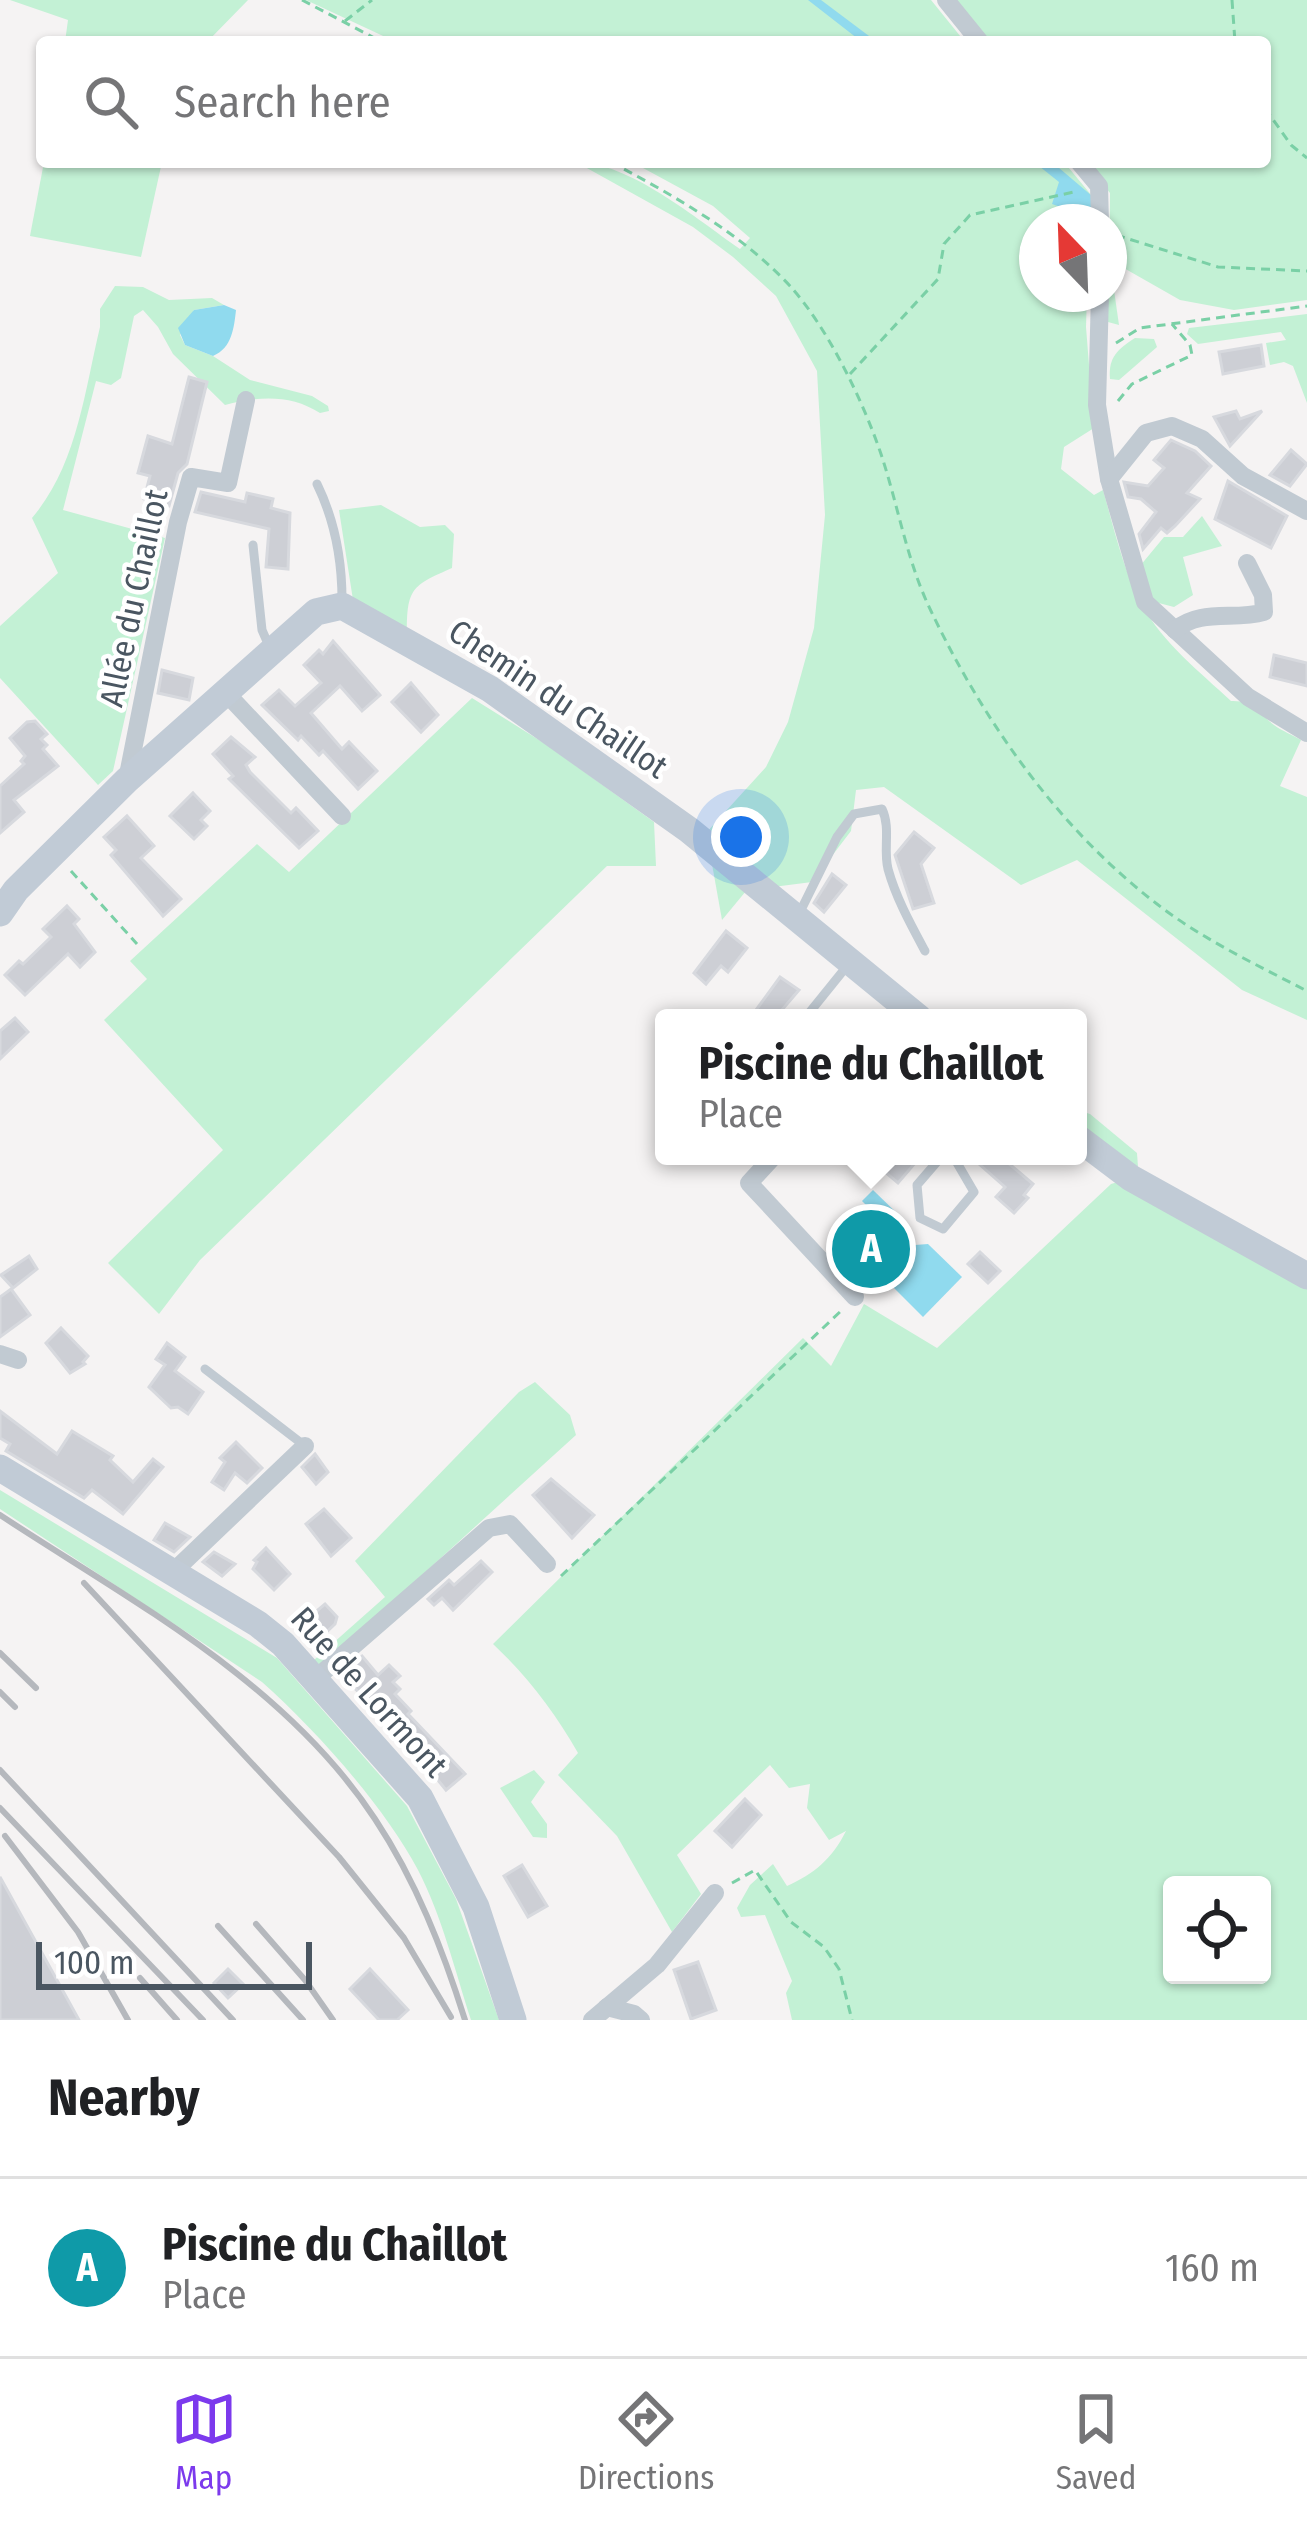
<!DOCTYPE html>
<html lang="en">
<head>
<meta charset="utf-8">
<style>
  body { margin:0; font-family:"Fira Sans Condensed",sans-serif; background:#f2f2f2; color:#202124 }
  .controls { position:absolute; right:36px; bottom:36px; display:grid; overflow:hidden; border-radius:12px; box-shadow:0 3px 9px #0004 }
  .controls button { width:108px; height:108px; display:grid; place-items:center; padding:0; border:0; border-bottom:3px solid #e0e0e0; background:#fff; color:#202124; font:60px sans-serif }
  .compass { position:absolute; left:1019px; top:204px; width:108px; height:108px; border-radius:50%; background:#fff; box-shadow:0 3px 9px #0004; rotate:337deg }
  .scale { position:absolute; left:36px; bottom:30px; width:276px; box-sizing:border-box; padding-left:12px; border:6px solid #4a5661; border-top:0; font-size:33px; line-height:42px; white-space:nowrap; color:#4a5661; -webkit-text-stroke:9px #fff; paint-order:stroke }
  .you { position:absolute; left:741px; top:837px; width:42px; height:42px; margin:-30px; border:9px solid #fff; border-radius:50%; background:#1a73e8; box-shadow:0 0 0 18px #1a73e833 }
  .badge { display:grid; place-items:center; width:78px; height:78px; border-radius:50%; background:#7c3aed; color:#fff; font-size:39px; font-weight:700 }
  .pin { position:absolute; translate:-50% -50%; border:6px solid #fff; box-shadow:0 3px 12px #0006 }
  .popup { position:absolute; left:655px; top:1009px; width:432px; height:156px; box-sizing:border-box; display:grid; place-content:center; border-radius:12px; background:#fff; filter:drop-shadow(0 3px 9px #0005); font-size:39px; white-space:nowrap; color:#757577 }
  .popup b { font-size:45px; color:#202124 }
  .popup::after { content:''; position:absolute; left:50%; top:100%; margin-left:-24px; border:24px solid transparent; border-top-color:#fff }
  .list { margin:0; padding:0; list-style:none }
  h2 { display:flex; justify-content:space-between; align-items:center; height:156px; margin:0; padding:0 48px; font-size:51px }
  h2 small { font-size:39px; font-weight:400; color:#757577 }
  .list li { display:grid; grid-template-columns:78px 1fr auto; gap:36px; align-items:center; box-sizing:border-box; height:180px; padding:0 48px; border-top:3px solid #e0e0e0 }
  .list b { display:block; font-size:45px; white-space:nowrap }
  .list p { margin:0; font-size:39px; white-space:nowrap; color:#757577 }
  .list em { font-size:39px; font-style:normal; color:#757577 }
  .icon { flex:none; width:66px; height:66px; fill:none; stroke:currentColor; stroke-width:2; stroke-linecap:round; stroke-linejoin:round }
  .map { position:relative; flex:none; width:1307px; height:2020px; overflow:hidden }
  .search { position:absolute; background:#fff; box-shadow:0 3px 9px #0004; left:36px; right:36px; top:36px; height:132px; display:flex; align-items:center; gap:30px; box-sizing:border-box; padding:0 42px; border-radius:12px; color:#757577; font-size:45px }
  .sheet { height:336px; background:#fff }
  nav { display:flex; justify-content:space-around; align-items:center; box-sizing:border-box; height:168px; border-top:3px solid #e0e0e0; background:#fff; font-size:33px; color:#757577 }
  nav a { display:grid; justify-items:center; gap:6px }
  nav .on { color:#7c3aed }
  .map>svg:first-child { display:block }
  .green { fill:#c3f1d5; fill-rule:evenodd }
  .water { fill:#90daee }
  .building { fill:#cdcfd5; stroke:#d7d9de; stroke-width:3 }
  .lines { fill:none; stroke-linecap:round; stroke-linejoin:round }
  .path { stroke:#7ad0a6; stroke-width:3; stroke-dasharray:9 6; stroke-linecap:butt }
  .lane { stroke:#c1cad2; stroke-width:9 }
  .street { stroke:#c1cad2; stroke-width:18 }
  .secondary { stroke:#c1cbd6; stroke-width:27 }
  .rail { stroke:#b5b8bd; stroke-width:6 }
  .labels { text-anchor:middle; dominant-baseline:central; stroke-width:9; stroke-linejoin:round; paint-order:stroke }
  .street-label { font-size:33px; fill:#4a5661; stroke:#fff }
</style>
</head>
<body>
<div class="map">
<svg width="1307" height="2020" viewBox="0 0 1307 2020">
  <rect width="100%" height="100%" fill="#f5f3f3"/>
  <g class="green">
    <path d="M10,0H248L207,42H65L68,20Z"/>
    <path d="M306,0H931L965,42H396Z"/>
    <path d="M952,0H1307V300L1234,310L1180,300L1115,263L1111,269L1119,325L1108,322L1105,294H1109L1110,193L1085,162H1265V42H987Z"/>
    <path d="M44,162H162L141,257L30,236Z"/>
    <path d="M576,162C629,162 697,219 740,249L750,238L713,206L632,162H1064L1092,196L1091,222H1037V294H1087L1086,327L1094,428L1064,447L1061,469L1094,495L1103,490C1114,528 1123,570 1142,605C1163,643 1200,672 1231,701C1253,700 1260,714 1274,725C1282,731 1293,735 1301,740L1280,786L1307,797V1020L1242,990L1077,860L1021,885L884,787L856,790L851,831L812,882L773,887L705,834L766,767L788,722L814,628L825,515L817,371L776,296L733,257L693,227Z"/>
    <path d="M115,286L143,287L169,300L212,298L224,305L194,310L180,335L185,345L213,356L250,380L312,396L328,406L329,411L320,413C291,394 258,396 225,405L173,354L158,327L143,310L134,316L121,378L111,385L96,381L63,510L165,538L113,771L98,785L0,678V626L58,573L32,518C77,465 84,394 100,327V309Z"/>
    <path d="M1307,314V403L1293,366L1284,362L1270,365L1266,343L1286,340L1281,332L1198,344L1187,334L1189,328Z"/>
    <path d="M1135,338L1154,339L1157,347L1119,380L1110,379C1108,357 1118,349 1135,338Z"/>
    <path d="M381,505L420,527L445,525L454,534L452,568C414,585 407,587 407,630L353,600L339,510Z"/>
    <path d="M1202,516L1222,546L1183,557L1193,595L1174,607L1151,601L1140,566L1164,537H1183Z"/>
    <path d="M472,698L547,745L654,822L656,866H607L200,1260L159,1314L108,1263L223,1150L104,1020L147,979L130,961L257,844L289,872Z"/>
    <path d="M712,864L746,891L722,920Z"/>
    <path d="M1078,1110L1090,1114L1137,1153L1138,1167L1078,1126Z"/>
    <path d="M1131,1178L1307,1276V2020H792L786,1993L792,1981L765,1915L741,1917L737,1908L750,1885L773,1864L787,1886C814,1874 832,1859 846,1831L829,1840L807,1808L810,1784L789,1788L770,1765L677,1855L701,1894L672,1932L617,1836L558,1775L578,1753C554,1711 528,1677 493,1644L803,1338L831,1366L864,1304L937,1348L1111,1184ZM1172,1885H1262V1975H1172Z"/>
    <path d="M535,1382L570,1415L576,1435L321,1667L314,1660L385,1597L355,1561L519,1392Z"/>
    <path d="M0,1490L277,1658L407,1806L456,1899L499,2020H471C455,1971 442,1916 418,1870C384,1806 316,1730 262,1682L0,1509Z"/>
    <path d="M534,1770L545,1782L531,1802L547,1824V1838L533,1837L500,1788Z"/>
  </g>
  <g class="water">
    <path d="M808,0H821L877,42H862Z"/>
    <path d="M1034,162H1052L1092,196L1091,218L1052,204L1059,182Z"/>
    <path d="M224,305L236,310C234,328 232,348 213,356L185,345L178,328L194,310Z"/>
    <path d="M873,1190L907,1223L896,1235L862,1201Z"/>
    <path d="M915,1245L928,1244L962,1277L923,1317L890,1284V1271Z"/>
  </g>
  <g class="building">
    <path d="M1261,345L1264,366L1223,374L1219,352Z"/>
    <path d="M189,377L207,382L187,464L178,473L169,506L144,499L150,476L138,473L148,436L172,444Z"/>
    <path d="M1236,411L1240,419L1262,411L1230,446L1214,417Z"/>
    <path d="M1171,440L1195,451L1211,466L1187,493L1200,499L1175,526L1167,533L1161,528L1143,549L1139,534L1156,512L1141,499L1128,497L1124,482L1148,486L1164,468L1154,460Z"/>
    <path d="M1291,450L1307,464L1290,486L1270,475Z"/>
    <path d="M1228,481L1287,516L1271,548L1215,519Z"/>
    <path d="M201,492L245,502L247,493L273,499L271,508L290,513L288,569L266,567L269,529L195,512Z"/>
    <path d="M333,641L380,695L362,711L340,686L311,713L342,749L349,742L377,771L358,789L323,751L319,755L301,736L298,740L262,705L279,690L295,706L321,683L304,665L319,650L323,654Z"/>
    <path d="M1274,655L1307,663V686L1270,677Z"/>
    <path d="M162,670L193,678L189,700L158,693Z"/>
    <path d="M411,683L438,715L421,732L392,702Z"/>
    <path d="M35,721L47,734L41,739L47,745L43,749L58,766L14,800L24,812L0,833V786L24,764L21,761L25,756L10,738L27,722Z"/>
    <path d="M231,737L255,757L246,765L250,772L291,813L296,808L318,831L299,848L229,779L233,776L213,754Z"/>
    <path d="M193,793L210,811L201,820L207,826L194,839L170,816Z"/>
    <path d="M127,816L154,846L141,858L181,899L163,916L111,855L116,850L104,837Z"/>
    <path d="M914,832L934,848L921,864L934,903L913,909L895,855Z"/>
    <path d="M832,874L846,885L824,912L814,903Z"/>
    <path d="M67,906L79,919L74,924L95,952L80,967L68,954L25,995L5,975L19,961L23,964L51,937L43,929Z"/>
    <path d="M726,931L747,948L728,972L721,966L706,984L694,973Z"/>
    <path d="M780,977L799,990L775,1018H766L756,1010Z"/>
    <path d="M15,1018L28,1032L0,1059V1031Z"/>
    <path d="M866,1156H921L898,1183Z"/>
    <path d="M970,1156H1000L1033,1184L1024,1195L1028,1198L1014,1213L996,1197L1005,1187Z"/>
    <path d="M863,1212L896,1245L865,1276L848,1260L854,1253L838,1238Z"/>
    <path d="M980,1252L1000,1271L988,1283L968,1264Z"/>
    <path d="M29,1256L37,1269L13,1288L1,1275Z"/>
    <path d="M11,1289L30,1315L0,1337V1297Z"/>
    <path d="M61,1328L88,1356L83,1362L85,1364L70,1373L46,1343Z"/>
    <path d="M167,1343L185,1357L175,1371L203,1392L188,1414L178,1407L171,1408L149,1387L165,1365L156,1359Z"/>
    <path d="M0,1411L57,1454L72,1431L113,1456L110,1460L133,1482L153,1459L163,1467L123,1514L92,1490L84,1498L6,1451L10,1444L0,1438Z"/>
    <path d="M236,1442L262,1468L247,1483L235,1473L224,1490L212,1482L225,1462L220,1458Z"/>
    <path d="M315,1454L328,1472L316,1484L302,1467Z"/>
    <path d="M551,1479L594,1515L572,1538L533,1495Z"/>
    <path d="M324,1509L351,1538L331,1556L306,1524Z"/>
    <path d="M165,1523L190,1537L174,1552L154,1540Z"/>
    <path d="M266,1548L290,1574L274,1590L253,1569L257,1562L254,1560Z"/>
    <path d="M214,1552L235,1564L222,1576L203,1562Z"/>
    <path d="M481,1561L492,1572L453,1610L442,1598L434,1605L428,1599L449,1580L454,1585Z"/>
    <path d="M325,1604L337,1617L335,1624L316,1642L300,1625Z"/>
    <path d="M362,1656L378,1675L389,1665L400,1676L393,1682L400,1689L395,1694L411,1711L408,1714L465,1774L446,1790L408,1743L341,1674Z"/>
    <path d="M745,1799L761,1815L732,1847L715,1831Z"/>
    <path d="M522,1865L547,1906L528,1917L504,1876Z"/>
    <path d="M0,1877L79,2020H0Z"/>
    <path d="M698,1962L716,2010L691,2019L674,1970Z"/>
    <path d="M228,1969L243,1984L228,1998L214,1983Z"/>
    <path d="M370,1969L408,2010L397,2020H379L350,1989Z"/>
  </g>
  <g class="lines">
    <g class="path">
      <path d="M302,0L382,42"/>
      <path d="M1232,0L1235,42"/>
      <path d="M345,21L372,0"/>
      <path d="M1265,108L1291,145L1307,158"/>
      <path d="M611,162C674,196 741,233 790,286C828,328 863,401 881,454C898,505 907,562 931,611C984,722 1059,829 1157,904C1202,939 1257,965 1307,991"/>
      <path d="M1116,235L1218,267L1307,271"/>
      <path d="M1116,343L1140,328L1307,306"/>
      <path d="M850,374L938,279L944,244L970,215L1078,191"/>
      <path d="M1118,401L1132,384L1192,355L1190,345L1172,324"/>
      <path d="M71,871L137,944"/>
      <path d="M561,1576L842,1310"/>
      <path d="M732,1883L755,1870L791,1922L824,1947L839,1969L852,2020"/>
    </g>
    <g class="lane">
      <path d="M317,484C335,521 342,559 342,600"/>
      <path d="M253,545L262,630L269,646"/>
      <path d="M799,914L837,837L854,814L882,809C891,828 883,849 888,869C896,898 911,925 925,951"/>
      <path d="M805,1018L847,966"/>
      <path d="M942,1156L917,1185L920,1218L943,1229L974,1192L953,1156"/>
      <path d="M205,1369L305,1446"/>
    </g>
    <g class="street">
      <path d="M946,0L980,42"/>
      <path d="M1079,162L1099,186L1100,222"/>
      <path d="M1100,294L1097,405L1109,479L1145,602L1248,697L1307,733"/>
      <path d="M1109,479L1146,433L1172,426L1202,439L1243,476L1307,511"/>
      <path d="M1175,630C1201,608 1234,621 1264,612L1263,595L1247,563"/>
      <path d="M227,694L342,816"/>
      <path d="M127,780L178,522L191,477L228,483L246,400"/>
      <path d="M774,1156L749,1183L855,1297"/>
      <path d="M0,1354L18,1360"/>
      <path d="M173,1572L305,1446"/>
      <path d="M314,1680L489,1528L510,1524L547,1564"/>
      <path d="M607,2007L634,2014L641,2020"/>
      <path d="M592,2020L657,1965L715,1893"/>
    </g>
    <g class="secondary">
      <path d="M0,913L16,890L127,780L316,612L342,606L490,689L689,830L919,1018"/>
      <path d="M1078,1138L1131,1178L1307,1276"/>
      <path d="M0,1468L258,1624L283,1644L420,1798L476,1907L513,2020"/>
    </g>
    <g class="rail">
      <path d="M0,1515C134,1603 285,1682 375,1819C416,1881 443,1950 465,2020"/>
      <path d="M84,1583L339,1857L404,1938L451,2017"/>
      <path d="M0,1653L36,1688"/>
      <path d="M0,1692L15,1707"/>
      <path d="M0,1770L233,2020"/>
      <path d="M0,1808L203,2020"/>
      <path d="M5,1836L78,1932L128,2020"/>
      <path d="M256,1924L305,1980L333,2020"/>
      <path d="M218,1926L303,2020"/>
      <path d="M140,1978L177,2020"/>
    </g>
  </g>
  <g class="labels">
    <g class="street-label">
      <text transform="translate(134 598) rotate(-78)">Allée du Chaillot</text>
      <text transform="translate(558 699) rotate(34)">Chemin du Chaillot</text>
      <text transform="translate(369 1692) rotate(48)">Rue de Lormont</text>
    </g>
  </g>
</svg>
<div class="controls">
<button><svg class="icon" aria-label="locate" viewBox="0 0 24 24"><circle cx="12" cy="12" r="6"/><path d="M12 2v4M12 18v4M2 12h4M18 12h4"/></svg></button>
</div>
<svg class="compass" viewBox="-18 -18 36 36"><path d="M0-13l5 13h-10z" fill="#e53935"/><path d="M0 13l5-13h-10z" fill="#757577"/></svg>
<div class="scale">100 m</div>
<div class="you"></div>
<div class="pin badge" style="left:871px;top:1249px;background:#0f9aa8">A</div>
<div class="popup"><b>Piscine du Chaillot</b>Place</div>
<div class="search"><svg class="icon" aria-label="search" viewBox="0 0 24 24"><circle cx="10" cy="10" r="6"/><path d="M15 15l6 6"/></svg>Search here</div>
</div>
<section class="sheet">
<h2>Nearby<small></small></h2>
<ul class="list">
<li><span class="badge" style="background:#0f9aa8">A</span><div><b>Piscine du Chaillot</b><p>Place</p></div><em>160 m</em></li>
</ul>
</section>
<nav>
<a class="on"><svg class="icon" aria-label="map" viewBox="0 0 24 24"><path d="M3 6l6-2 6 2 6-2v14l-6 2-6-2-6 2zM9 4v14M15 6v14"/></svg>Map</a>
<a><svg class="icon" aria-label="directions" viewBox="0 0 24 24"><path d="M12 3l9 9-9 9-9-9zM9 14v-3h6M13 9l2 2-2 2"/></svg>Directions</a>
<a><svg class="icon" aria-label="saved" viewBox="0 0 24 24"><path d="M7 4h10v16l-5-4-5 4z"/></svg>Saved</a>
</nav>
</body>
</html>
